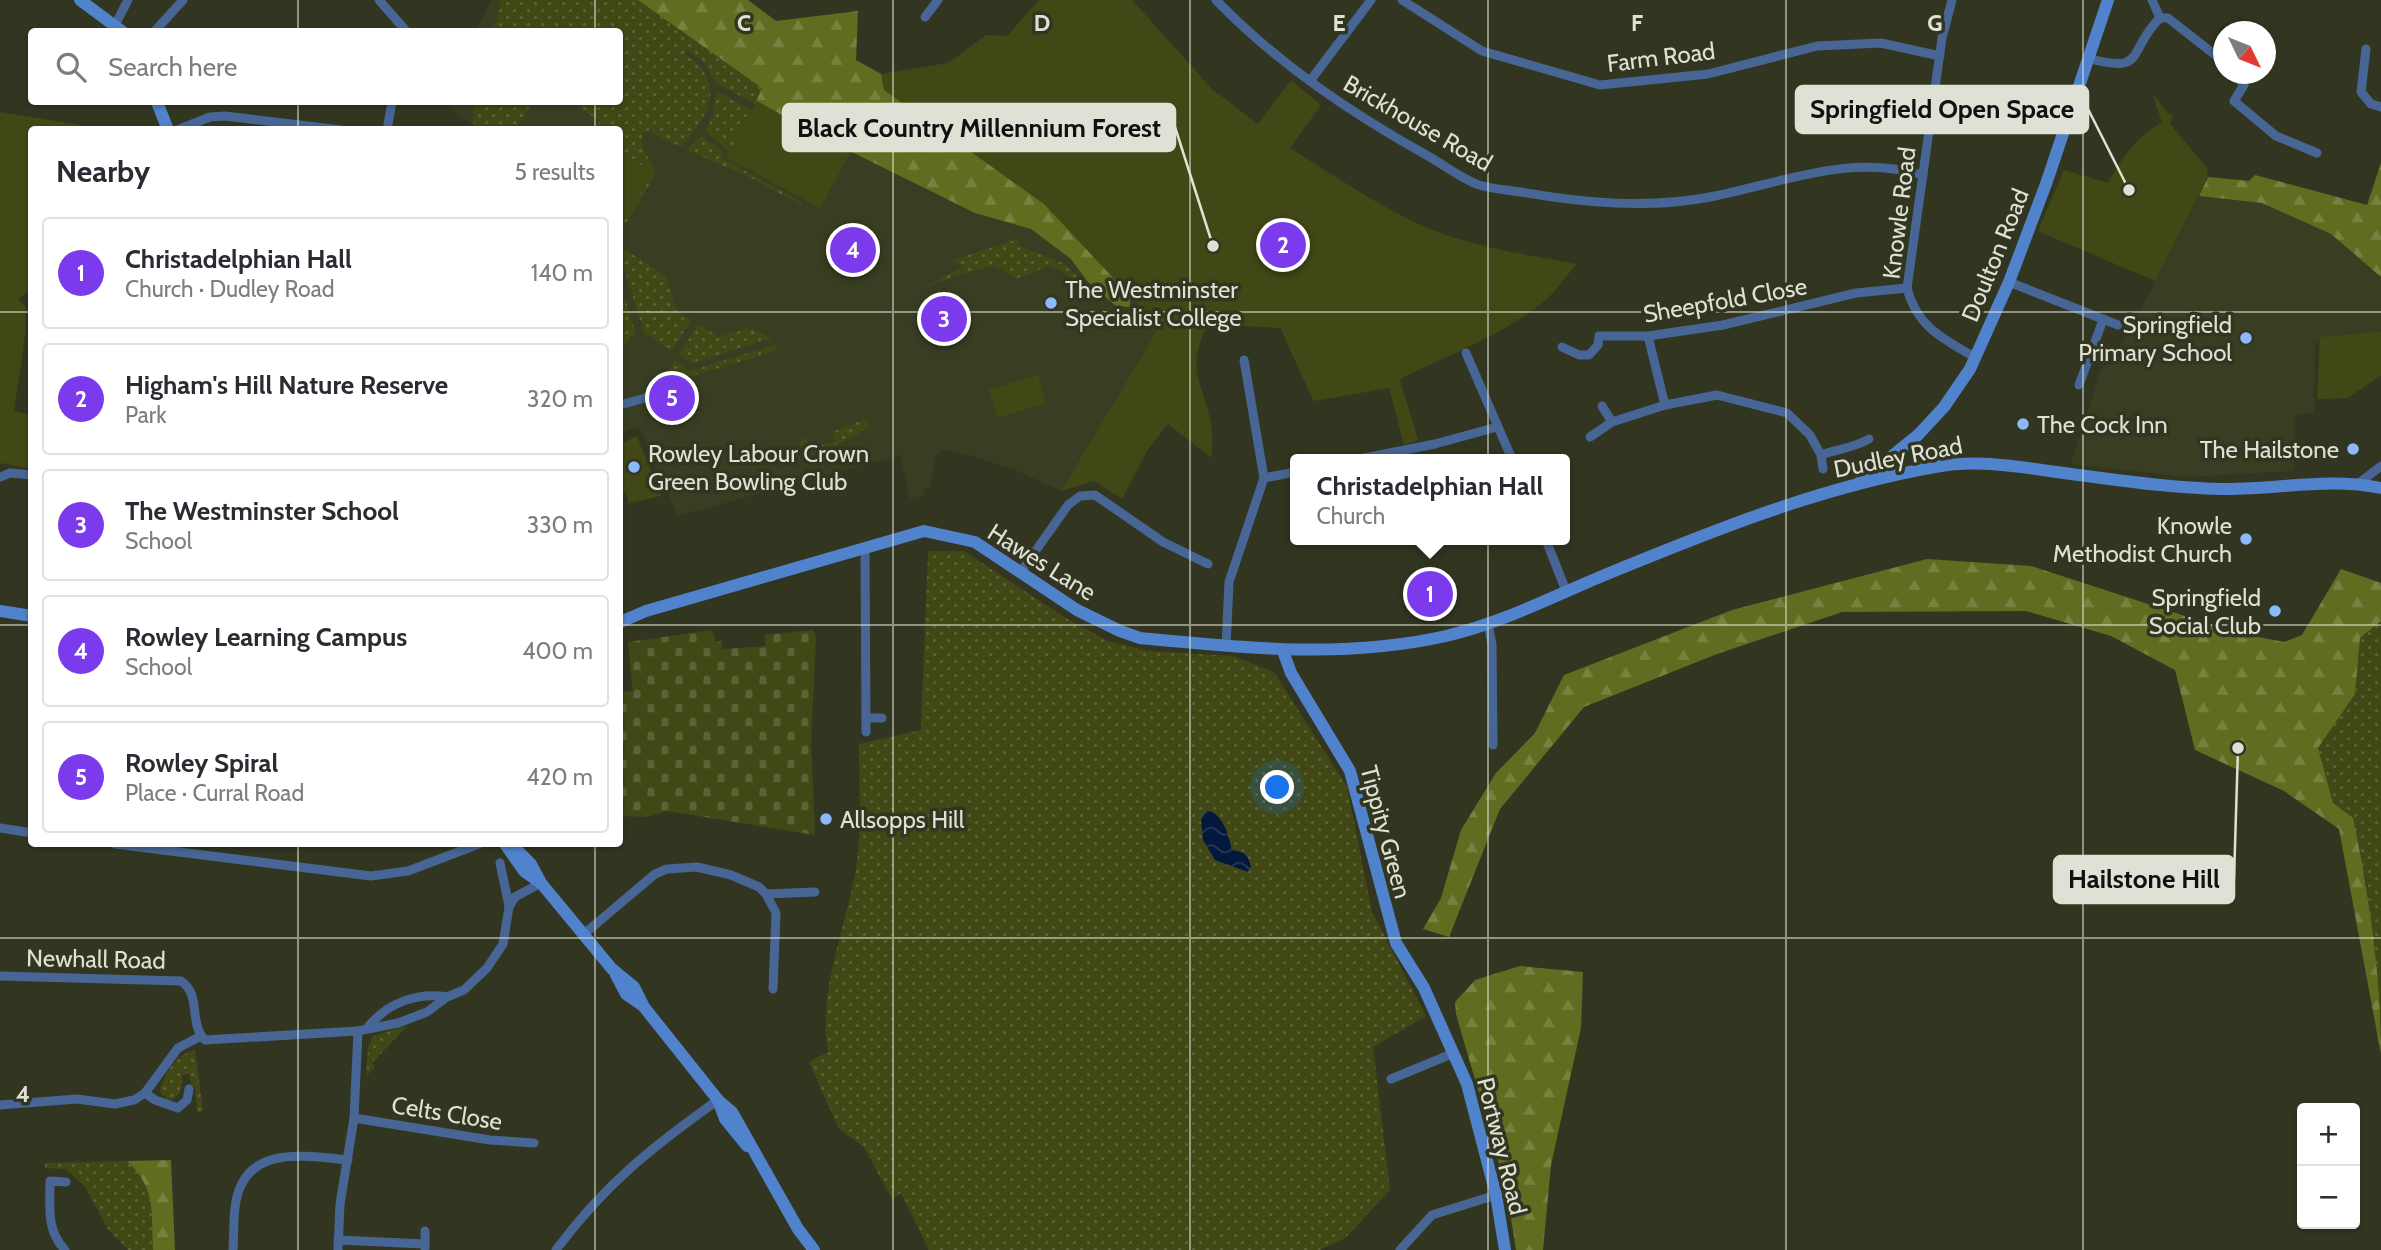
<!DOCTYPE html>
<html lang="en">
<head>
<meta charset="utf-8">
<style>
  body { margin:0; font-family:Cabin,sans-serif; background:#f2f2f3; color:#2b2b33 }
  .controls { position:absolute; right:21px; bottom:21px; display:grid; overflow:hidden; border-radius:7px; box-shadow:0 2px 5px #0004 }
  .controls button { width:63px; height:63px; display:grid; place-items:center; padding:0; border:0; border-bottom:2px solid #e1e1e2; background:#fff; color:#2b2b33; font:35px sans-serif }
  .compass { position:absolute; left:2213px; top:21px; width:63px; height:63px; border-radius:50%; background:#fff; box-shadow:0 2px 5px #0004; rotate:133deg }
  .you { position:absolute; left:1278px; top:788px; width:24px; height:24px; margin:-18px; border:5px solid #fff; border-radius:50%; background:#1a73e8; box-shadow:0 0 0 10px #1a73e833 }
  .badge { display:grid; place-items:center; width:46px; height:46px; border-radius:50%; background:#7c3aed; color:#fff; font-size:23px; font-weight:700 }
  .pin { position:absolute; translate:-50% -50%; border:4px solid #fff; box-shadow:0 2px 7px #0006 }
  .popup { position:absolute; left:1290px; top:454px; width:280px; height:91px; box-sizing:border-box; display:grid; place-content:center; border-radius:7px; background:#fff; filter:drop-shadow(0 2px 5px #0005); font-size:23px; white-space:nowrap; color:#7c7c81 }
  .popup b { font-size:26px; color:#2b2b33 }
  .popup::after { content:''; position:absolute; left:50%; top:100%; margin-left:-14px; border:14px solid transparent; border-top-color:#fff }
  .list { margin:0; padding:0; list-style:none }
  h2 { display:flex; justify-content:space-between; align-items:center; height:91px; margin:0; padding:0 28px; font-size:30px }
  h2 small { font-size:23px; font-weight:400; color:#7c7c81 }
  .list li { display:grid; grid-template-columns:46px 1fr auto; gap:21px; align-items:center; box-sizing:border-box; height:112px; margin:0 14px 14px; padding:0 14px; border:2px solid #e1e1e2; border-radius:7px }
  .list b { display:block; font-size:26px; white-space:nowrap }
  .list p { margin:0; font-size:23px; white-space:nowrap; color:#7c7c81 }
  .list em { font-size:23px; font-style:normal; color:#7c7c81 }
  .icon { flex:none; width:38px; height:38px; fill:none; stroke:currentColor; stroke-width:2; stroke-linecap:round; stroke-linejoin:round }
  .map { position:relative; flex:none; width:2381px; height:1250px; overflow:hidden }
  .search { position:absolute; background:#fff; box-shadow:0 2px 5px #0004; left:28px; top:28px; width:595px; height:77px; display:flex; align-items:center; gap:18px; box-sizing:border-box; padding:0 24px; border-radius:7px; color:#7c7c81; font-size:26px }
  .panel { position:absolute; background:#fff; box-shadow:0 2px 5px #0004; left:28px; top:126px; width:595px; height:721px; border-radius:7px }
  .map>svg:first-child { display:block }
  .built { fill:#393e22 }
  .grass { fill:url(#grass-dots) }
  .forest { fill:url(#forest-firs) }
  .cemetery { fill:url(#cemetery-stones) }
  .green { fill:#414815 }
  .water { fill:url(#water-waves) }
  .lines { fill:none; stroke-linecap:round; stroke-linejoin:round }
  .street { stroke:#486695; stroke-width:9 }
  .secondary { stroke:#5182cc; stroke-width:12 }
  .grid { fill:none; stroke:#dee1d4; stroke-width:2; stroke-opacity:0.55 }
  .poi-dot { fill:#8db9fc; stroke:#323621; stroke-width:2.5 }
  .labels { text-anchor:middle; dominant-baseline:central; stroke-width:7; stroke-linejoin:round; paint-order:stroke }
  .street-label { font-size:24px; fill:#dee1d4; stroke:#323621 }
  .poi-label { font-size:24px; fill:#dee1d4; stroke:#323621; text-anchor:start }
  .grid-label { font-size:23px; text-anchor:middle; font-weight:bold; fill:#dee1d4; stroke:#323621; stroke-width:7; stroke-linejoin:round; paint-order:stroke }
  .leader { fill:none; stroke:#dee1d4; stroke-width:2.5 }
  .callout-dot { fill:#dee1d4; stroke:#323621; stroke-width:2.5 }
  .callout { fill:#dee1d4; stroke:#dee1d4; stroke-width:2.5 }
  .callout-label { font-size:26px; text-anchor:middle; font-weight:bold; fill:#111 }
</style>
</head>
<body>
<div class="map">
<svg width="2381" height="1250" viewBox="0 0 2381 1250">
  <defs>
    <pattern id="grass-dots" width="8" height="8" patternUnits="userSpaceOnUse" patternTransform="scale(1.75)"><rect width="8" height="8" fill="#414815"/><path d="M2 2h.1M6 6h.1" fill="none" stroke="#5c6236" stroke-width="1.8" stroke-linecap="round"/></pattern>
    <pattern id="forest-firs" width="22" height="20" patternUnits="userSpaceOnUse" patternTransform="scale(1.75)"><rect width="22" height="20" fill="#626c20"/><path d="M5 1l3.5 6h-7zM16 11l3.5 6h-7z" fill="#788140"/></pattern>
    <pattern id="cemetery-stones" width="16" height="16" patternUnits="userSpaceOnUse" patternTransform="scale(1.75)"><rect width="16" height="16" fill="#414815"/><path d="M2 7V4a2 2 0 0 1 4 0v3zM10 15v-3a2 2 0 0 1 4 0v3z" fill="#5c6236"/></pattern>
    <pattern id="water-waves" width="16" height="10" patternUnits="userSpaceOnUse" patternTransform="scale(1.75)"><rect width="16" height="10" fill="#02183c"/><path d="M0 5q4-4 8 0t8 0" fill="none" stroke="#263957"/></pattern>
  </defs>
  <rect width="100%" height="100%" fill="#323621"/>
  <g class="built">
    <path d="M491,0H638L763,88L1044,204L1159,327L1061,491L1015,470L952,450L942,451L936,456L930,487L923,489L924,494L910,499L900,455L678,516L639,426L620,434V130L473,129L475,126L442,102H620V32L476,31Z"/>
    <path d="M2199,196L2262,203L2331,234L2381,277V336L2315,343L2314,412L2295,415L2294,471L2185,477L2071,464L2100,373L2132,327Z"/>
  </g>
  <g class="grass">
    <path d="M500,0H638L763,88L755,104L715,82L704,63L687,49L685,54C728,83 709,117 681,147L649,132L643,133C638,147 653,161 655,175L620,233V226L653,173L620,151V130L595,129L600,121L570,102H620V32H476L478,27H492L497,22Z"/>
    <path d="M716,91L752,111L729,152L705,130L713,117Z"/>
    <path d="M474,102H533L515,129L473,130Z"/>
    <path d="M701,136L721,150L722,158L803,203L801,205L749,177L687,150Z"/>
    <path d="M1018,239L1019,246L1063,263L1079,278L1075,281L1064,272L1049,266L1017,279L993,265L923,287L964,267L953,260Z"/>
    <path d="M621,247L666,276L676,310L691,320L672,351L644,333L620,254Z"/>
    <path d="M620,282L636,335L630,337L620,353Z"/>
    <path d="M698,324L719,337L747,328L772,338L692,363L679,355Z"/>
    <path d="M778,344L773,352L674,381L664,376L675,361L690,371Z"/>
    <path d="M865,419L870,424C867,433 812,457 802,451L800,443L806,437L810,449L835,441L832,432Z"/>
    <path d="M928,551H964L1069,620L1108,641L1147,651L1233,656L1274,672L1347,787L1372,912L1426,1016L1373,1047L1390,1190L1345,1238L1319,1250H929L901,1193L892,1199L864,1147L839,1129L809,1062L828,1052C817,989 848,924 857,862C862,824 859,782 859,744L921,730Z"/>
    <path d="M2381,621V1021L2366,879L2333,803L2318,748L2355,694L2360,638Z"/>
    <path d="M408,1025L372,1063L375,1067L366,1076L368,1047L373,1036Z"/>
    <path d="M195,1050L203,1111L197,1112L195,1087L191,1086L189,1074L182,1075C183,1087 181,1099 167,1100L160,1092C163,1075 177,1053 195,1050Z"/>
    <path d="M127,1161C157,1189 152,1212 153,1250H128L107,1228L86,1188L66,1169L45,1168V1163Z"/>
  </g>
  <g class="forest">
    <path d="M638,0H748L776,21L858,11L856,60L881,74L1207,111L1314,401L1281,328L1177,319L1130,295V307L1116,306L1087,281L1071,259L1031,229L975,213L755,104L762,88Z"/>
    <path d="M2381,163V277L2331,234L2262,203L2199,196L2208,177L2249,181L2255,175L2367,205Z"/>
    <path d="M1927,559L2031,566L2237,633L2284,642L2302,635L2341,569L2381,583V621L2360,638L2355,694L2318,748L2333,803L2353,818C2369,894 2381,976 2381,1054L2339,829L2284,791L2195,750L2175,670L2111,636L2026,611L1842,612L1717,654L1584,707L1500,809L1449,937L1423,929L1441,898L1461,830L1496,773L1535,733L1564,675L1732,610Z"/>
    <path d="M1520,966L1583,972L1581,1028L1551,1165L1543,1250H1516C1505,1168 1478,1093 1456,1014L1455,1002L1475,980Z"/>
    <path d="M171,1160L175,1250H153C151,1212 157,1189 127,1161Z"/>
  </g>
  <path class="cemetery" d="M712,630L716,642L721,641L723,649L766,646L764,635L813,630L816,637L811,743L815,835L667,811L646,817L620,816V692L633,691L628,642Z"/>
  <g class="green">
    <path d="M1039,0H1132L1212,89L1258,124L1291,80L1321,105L1290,148C1335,176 1381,208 1430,229C1477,248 1528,255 1577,264C1564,278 1552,297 1536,308C1494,339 1446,356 1400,379L1418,440L1404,445L1389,388L1314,401L1281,328L1208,324C1186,370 1200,375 1210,419C1213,431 1212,445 1212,458L1168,424L1147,451L1122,499L1094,481L1061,491L1159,327L1044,204L884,90L881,74L948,63L986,35L1007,36Z"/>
    <path d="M2153,96C2162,101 2162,111 2173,116L2170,124L2207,168L2208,177L2155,281L2038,231L2064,170L2108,183C2123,157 2135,138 2162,122Z"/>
    <path d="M757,101L850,153L820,208L726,157Z"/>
    <path d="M0,112L80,125L79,129L32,130L31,270L30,290L18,299L26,307V330L14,411L31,415V469L0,463Z"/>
    <path d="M620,151L653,173L620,226Z"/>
    <path d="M2381,332V375L2348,398L2317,399L2320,337Z"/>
    <path d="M1038,375L1046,403L997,418L989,390Z"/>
    <path d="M637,436L661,496L629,503L626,493L620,490V444Z"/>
  </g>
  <path class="water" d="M1207,810C1224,815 1228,834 1232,850C1244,852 1248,854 1251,867L1248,872L1215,860L1203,840L1201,820Z"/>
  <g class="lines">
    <g class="street">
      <path d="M379,0L407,32"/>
      <path d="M1216,0C1278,64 1351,113 1428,156C1444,165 1462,179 1479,185C1492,189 1508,190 1521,192C1583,203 1648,209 1710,197C1783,183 1848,153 1923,175"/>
      <path d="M1402,0L1482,51L1600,85L1708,74L1817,46L1881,43L1940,56"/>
      <path d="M1952,0L1942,38L1907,288C1917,327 1943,339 1976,358"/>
      <path d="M2152,0L2160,18"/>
      <path d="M925,17L938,0"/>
      <path d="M115,25L128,0"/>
      <path d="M154,32L183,0"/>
      <path d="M2366,49L2361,92L2371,104L2381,107"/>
      <path d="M2087,58C2148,75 2126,51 2160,18H2168L2224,62"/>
      <path d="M2234,74L2244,85L2234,101L2276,136L2317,153"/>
      <path d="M1310,81L1371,0"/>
      <path d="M177,130L210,117L225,116L341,130"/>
      <path d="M387,130L392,102"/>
      <path d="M2009,282L2118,325"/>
      <path d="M1648,336L1665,405L1717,395L1787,413L1810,435L1821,455L1823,469"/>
      <path d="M1562,347L1579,355H1589L1598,345L1599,336H1648L1723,325L1856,293L1907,288"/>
      <path d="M1466,353L1512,459"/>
      <path d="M2079,385L2103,320"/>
      <path d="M620,405L652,396"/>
      <path d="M1602,406L1612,422"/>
      <path d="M1590,437L1612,422L1665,405"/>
      <path d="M1821,455C1837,449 1854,448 1869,439"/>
      <path d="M1359,459L1435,444L1497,427"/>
      <path d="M0,477L10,473L32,475"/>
      <path d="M1264,478L1295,472"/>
      <path d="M2359,483L2381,466"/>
      <path d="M1546,540L1566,591"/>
      <path d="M865,549L866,732"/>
      <path d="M1020,573L1068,505L1080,496L1095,495L1163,542L1208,564"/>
      <path d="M1488,624L1492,645L1493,745"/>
      <path d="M1226,647L1229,582L1264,478L1244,360"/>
      <path d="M866,718H882"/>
      <path d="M0,828L32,833"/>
      <path d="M115,844L371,876L408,871L479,844"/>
      <path d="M500,863L509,906"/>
      <path d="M766,894L776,913L773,989"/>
      <path d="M584,934L655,874L667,869L697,867L731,875L759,887L766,894L815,892"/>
      <path d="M0,976L181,981C202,995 188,1023 205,1040L358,1031L398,1023L427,1012L447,997L464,990L487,968L503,944L509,907L515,897L541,883"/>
      <path d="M368,1027C387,1003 417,992 447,997"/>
      <path d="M1391,1079L1454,1053"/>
      <path d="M145,1093L155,1100L178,1108L187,1100L189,1089"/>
      <path d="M0,1105L77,1099L115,1104L134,1100L145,1093L178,1048L201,1036"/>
      <path d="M354,1118L490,1140L534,1143"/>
      <path d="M338,1240L425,1244"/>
      <path d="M425,1248V1231"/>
      <path d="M65,1250C46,1230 50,1207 50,1181L66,1182"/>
      <path d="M233,1250C234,1234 233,1217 236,1201C247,1144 306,1156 348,1160"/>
      <path d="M338,1250L340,1204L354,1118L358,1031"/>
      <path d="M556,1250C605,1184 652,1147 718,1100"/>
      <path d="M1400,1250L1432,1215L1496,1195"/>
    </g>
    <g class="secondary">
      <path d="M80,0L123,32"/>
      <path d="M157,102L168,130"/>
      <path d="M1859,483L1918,435L1944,407L1970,369L2009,282L2046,184L2108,0"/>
      <path d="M0,611L32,616"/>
      <path d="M620,622L646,611L924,531L975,542L1077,610L1120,631L1140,638C1243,648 1344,659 1446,636C1502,623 1554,596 1607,574C1714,530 1821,487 1935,467C1976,459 2015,466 2056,472C2111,479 2166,488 2222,489C2275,490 2328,477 2381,488"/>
      <path d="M1283,651L1291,673L1350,771L1396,943L1424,988L1467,1084L1496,1195L1505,1250"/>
      <path d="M505,844L524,871L538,881"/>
      <path d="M511,844L531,864L541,883L612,969L634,987L644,1007L718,1100L732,1112L798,1229L814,1250"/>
      <path d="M616,975L626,994L642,1005"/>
      <path d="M718,1100L725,1119L747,1146"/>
    </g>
  </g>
  <path class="grid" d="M298,0V32M595,0V32M893,0V1250M1190,0V1250M1488,0V1250M1786,0V1250M2083,0V1250M298,102V130M595,102V130M0,312H32M620,312H2381M0,625H32M620,625H2381M298,844V1250M595,844V1250M0,938H2381"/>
  <g class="poi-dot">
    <circle cx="1051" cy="303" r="7"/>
    <circle cx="2246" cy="338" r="7"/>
    <circle cx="2023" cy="424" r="7"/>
    <circle cx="2353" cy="449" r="7"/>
    <circle cx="634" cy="467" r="7"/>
    <circle cx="2246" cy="539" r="7"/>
    <circle cx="2275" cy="611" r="7"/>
    <circle cx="826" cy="819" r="7"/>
  </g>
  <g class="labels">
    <g class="street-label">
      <text transform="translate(1661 57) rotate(-7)">Farm Road</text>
      <text transform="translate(1418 123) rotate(30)">Brickhouse Road</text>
      <text transform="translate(1899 213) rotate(-83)">Knowle Road</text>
      <text transform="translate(1995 255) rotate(-68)">Doulton Road</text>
      <text transform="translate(1725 300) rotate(-10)">Sheepfold Close</text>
      <text transform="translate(1898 457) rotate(-11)">Dudley Road</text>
      <text transform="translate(1042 562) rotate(32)">Hawes Lane</text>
      <text transform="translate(1386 832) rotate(75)">Tippity Green</text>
      <text transform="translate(96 959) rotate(1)">Newhall Road</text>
      <text transform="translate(447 1113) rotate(9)">Celts Close</text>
      <text transform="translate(1502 1146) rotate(76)">Portway Road</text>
    </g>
    <g class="poi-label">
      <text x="1065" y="289">The Westminster<tspan x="1065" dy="28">Specialist College</tspan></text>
      <text x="2232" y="324" text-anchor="end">Springfield<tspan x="2232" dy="28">Primary School</tspan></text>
      <text x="2037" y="424">The Cock Inn</text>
      <text x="2339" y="449" text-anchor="end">The Hailstone</text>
      <text x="648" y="453">Rowley Labour Crown<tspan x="648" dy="28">Green Bowling Club</tspan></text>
      <text x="2232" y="525" text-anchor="end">Knowle<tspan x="2232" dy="28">Methodist Church</tspan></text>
      <text x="2261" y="597" text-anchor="end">Springfield<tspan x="2261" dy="28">Social Club</tspan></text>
      <text x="840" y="819">Allsopps Hill</text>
    </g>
  </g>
  <g class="grid-label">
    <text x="744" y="31">C</text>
    <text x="1042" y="31">D</text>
    <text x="1339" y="31">E</text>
    <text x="1637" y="31">F</text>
    <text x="1935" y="31">G</text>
    <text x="23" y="1102">4</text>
  </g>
  <path class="leader" d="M2129 190L2088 109M1213 246L1175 127M2238 748L2234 879"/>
  <g class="callout-dot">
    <circle cx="2129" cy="190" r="7"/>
    <circle cx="1213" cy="246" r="7"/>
    <circle cx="2238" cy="748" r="7"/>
  </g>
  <g class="callout">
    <rect x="1796" y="86" width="292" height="47" rx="7"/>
    <rect x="783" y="104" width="392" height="47" rx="7"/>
    <rect x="2054" y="856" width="180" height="47" rx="7"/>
  </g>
  <g class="callout-label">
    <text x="1942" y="118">Springfield Open Space</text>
    <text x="979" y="137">Black Country Millennium Forest</text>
    <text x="2144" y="888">Hailstone Hill</text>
  </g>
</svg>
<div class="controls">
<button>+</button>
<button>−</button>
</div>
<svg class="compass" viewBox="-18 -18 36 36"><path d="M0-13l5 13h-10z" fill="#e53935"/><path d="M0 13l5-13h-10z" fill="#7c7c81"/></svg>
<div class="you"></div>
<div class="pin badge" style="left:1430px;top:594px">1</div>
<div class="popup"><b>Christadelphian Hall</b>Church</div>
<div class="pin badge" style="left:1283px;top:245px">2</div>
<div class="pin badge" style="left:944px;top:319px">3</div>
<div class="pin badge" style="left:853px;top:250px">4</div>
<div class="pin badge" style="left:672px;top:398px">5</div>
<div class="search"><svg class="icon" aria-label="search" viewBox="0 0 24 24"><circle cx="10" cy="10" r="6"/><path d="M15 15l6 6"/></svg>Search here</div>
<section class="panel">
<h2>Nearby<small>5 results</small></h2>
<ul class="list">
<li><span class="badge">1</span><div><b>Christadelphian Hall</b><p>Church · Dudley Road</p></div><em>140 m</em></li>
<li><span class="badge">2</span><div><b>Higham's Hill Nature Reserve</b><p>Park</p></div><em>320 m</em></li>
<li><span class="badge">3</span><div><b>The Westminster School</b><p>School</p></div><em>330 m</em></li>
<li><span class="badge">4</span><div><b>Rowley Learning Campus</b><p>School</p></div><em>400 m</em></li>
<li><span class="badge">5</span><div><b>Rowley Spiral</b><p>Place · Curral Road</p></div><em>420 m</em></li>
</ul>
</section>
</div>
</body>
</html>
